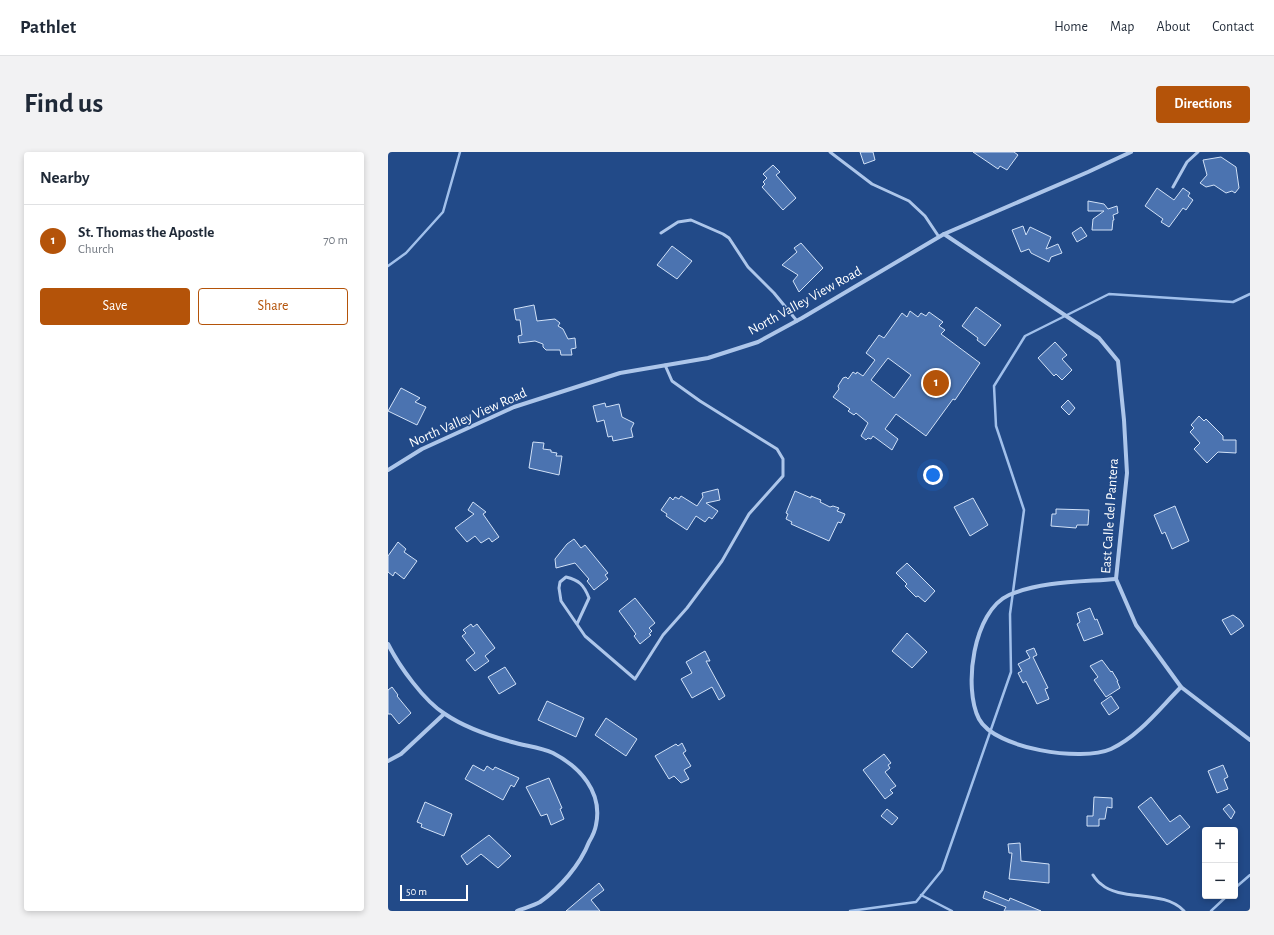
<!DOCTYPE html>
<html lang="en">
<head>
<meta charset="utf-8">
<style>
  body { margin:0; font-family:"Alegreya Sans",sans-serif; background:#f2f2f3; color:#1f2937 }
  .controls { position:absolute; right:12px; bottom:12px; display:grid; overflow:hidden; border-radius:4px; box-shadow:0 2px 6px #0003 }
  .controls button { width:36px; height:36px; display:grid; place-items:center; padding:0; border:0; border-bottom:1px solid #e0e1e3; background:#fff; color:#1f2937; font:20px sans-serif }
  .scale { position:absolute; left:12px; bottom:10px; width:68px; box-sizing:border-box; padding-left:4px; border:2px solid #fff; border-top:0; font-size:11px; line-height:14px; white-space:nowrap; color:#fff; -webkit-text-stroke:3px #224a88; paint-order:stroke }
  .you { position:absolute; left:545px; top:323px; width:14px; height:14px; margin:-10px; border:3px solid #fff; border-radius:50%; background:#1a73e8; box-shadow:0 0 0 6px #1a73e833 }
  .badge { display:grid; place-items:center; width:26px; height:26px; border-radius:50%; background:#b45309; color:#fff; font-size:13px; font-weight:700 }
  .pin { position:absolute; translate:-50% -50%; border:2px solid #fff; box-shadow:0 1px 4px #0006 }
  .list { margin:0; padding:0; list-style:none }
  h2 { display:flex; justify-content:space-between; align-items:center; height:52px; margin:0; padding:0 16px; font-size:17px }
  h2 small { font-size:13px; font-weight:400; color:#747a83 }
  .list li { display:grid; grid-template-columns:26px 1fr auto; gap:12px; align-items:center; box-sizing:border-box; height:72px; padding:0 16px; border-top:1px solid #e0e1e3 }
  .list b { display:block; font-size:15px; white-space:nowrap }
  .list p { margin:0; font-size:13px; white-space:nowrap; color:#747a83 }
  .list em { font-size:13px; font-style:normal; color:#747a83 }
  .actions { display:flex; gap:8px; padding:12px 16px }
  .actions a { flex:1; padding:9px 0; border:1px solid #b45309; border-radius:4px; text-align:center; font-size:14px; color:#b45309 }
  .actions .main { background:#b45309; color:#fff }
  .map { position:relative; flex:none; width:862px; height:759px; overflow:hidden; border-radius:4px }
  header { display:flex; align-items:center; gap:24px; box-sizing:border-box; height:56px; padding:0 20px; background:#fff; border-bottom:1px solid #e0e1e3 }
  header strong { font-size:19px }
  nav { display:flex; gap:22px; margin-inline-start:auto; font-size:14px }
  .intro { display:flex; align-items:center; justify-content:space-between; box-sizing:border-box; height:96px; padding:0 24px }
  h1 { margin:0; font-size:28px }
  .button { padding:10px 18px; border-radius:4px; background:#b45309; color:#fff; font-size:14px; font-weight:700 }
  main { display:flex; gap:24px; padding:0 24px }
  aside { flex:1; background:#fff; border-radius:4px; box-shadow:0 2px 6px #0003 }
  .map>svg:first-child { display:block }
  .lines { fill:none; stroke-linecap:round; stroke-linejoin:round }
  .stream { stroke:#a1c0eb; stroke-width:2.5 }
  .building { fill:#4b73b0; stroke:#d1e1f7; fill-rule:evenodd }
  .lane { stroke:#adc6ea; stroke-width:3 }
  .street { stroke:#adc6ea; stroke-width:4 }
  .labels { text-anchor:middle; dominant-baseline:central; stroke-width:3; stroke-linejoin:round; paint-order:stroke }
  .street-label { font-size:14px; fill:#fff; stroke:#224a88 }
</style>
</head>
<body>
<header>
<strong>Pathlet</strong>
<nav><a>Home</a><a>Map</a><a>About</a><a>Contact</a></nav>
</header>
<div class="intro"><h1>Find us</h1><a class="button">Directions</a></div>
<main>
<aside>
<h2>Nearby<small></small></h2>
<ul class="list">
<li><span class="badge">1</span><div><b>St. Thomas the Apostle</b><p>Church</p></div><em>70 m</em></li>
</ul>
<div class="actions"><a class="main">Save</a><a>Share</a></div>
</aside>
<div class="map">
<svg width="862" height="759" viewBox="0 0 862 759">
  <rect width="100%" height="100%" fill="#224a88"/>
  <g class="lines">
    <g class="stream">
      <path d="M0,114L18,101L55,60L72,0"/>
      <path d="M847,736L862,723"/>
      <path d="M533,743L564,759"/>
      <path d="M462,759L528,750L554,718L623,520L622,462L636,358L608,274L606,234L637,184L721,142L845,150L862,142"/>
      <path d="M823,759L839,744"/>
    </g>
  </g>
  <g class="building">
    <path d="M472,0H485L487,8L476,12Z"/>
    <path d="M585,0H626L630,3L619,18L612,14L610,17Z"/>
    <path d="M833,5L848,15L851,36L847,41L844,39L838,41L826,33L818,35L812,31L819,23L815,8Z"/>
    <path d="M385,13L392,20L388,23L408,46L395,58L374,35L377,32L375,30L379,26L375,22Z"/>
    <path d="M769,36L786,48L795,36L802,41L800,44L805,48L798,58L795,56L781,75L773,70L775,67L757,54Z"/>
    <path d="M700,49L716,52L720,57L729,54L730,61L725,63L726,68H725L724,78H704L705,67L716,59H700Z"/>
    <path d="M635,74L638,83L642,75L663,85L658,97L670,92L674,101L663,105L661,110L643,101L641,97L633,100L624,78Z"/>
    <path d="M693,75L699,84L689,90L684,81Z"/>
    <path d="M413,91L435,116L411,140L405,129L410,123L394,113L409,100L406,96Z"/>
    <path d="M284,94L304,109L289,127L269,113Z"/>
    <path d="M146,153L149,169L167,167L172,171L170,174L175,177L180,187L187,186L188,196L183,197L184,203H173L172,198H158L155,195V192L147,189L131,191L130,184L134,183L132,168H128L126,157Z"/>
    <path d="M588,155L613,173L597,194L589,188L590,186L574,174Z"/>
    <path d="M522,159L530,165L533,161L538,164L541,160L555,170L551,174L557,178L553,182L592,211L567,248L565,247L538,284L508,262L497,277L510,287L504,298L485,284L483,287L480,286L478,288L473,284L480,271L468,261L466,263L460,259L462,257L445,245L451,237L450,234L455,226L458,225L460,227L465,220L468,222L469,220L475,224L487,208L478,201L491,183L496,186L514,161L519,165ZM500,206L523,223L506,246L483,228Z"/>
    <path d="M667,190L679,203L674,207L684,218L674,228L668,222L666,224L650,206Z"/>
    <path d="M13,236L32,246L27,250L38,255L29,273L0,259Z"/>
    <path d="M680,248L687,256L681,263L673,255Z"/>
    <path d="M217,251L218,255L231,252L234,265L246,271L243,277L245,285L225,289L224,284L220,285L216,268L209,270L205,254Z"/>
    <path d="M811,264L816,269L818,267L835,284V288H848V301L830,300L819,311L806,297L812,291L802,280L806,276L803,273Z"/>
    <path d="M145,290L156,291L155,297L163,298V300L169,301L168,304H174L171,323L141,316Z"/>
    <path d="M330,337L332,348L318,351L330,359L324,367L321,365L317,370L308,364L299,378L278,364L279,362L273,358L282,345L285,348L287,345L291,347L293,344L309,354L315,345L314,341Z"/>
    <path d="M407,339L423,346V344L433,348L432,350L442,355L445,354L451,356L449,359L457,362L453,371L450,370L441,389L403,372L404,370L398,367L400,362L398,361Z"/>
    <path d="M585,346L600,373L582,384L566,355Z"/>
    <path d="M85,350L98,360L95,362L111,385L104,390L101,386L93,391L87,384L79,390L67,376L86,362L80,358Z"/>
    <path d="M787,354L801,389L784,397L777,380L774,382L766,363Z"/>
    <path d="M668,357L701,358L700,373H689L688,376L663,374L664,362H668Z"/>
    <path d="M186,387L193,396L197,393L220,421L217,423L220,427L206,438L199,429L201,427L187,411L168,416L167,407L179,392Z"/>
    <path d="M10,390L18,397L16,400L29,409L16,427L7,420L5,424L0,420V404Z"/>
    <path d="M519,411L547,439L537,450L530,444L528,445L517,434L519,432L508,421Z"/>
    <path d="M247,446L267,471L261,476L264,479L261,482L263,483L252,492L246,484L248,482L231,459Z"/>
    <path d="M702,456L707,468L709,467L715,482L696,489L689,472L692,470L689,461Z"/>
    <path d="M845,463L852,468L856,474L843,483L834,468Z"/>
    <path d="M83,472L85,475L89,472L107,496L97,504L101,509L87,519L78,508L87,501L74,484L78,481L75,478Z"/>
    <path d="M519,481L539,500L524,516L504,499Z"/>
    <path d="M646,496L649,503L645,505L660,536L657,537L661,547L649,552L638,529L635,531L630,521L634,519L630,512L642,506L638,499Z"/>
    <path d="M317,499L322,509H318L337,544L331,548L324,535L304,546L293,527L304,521L298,510Z"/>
    <path d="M714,508L723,520L724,519L730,529H729L732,536L718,545L706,528L710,525L702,514Z"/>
    <path d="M117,515L128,532L111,542L100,525Z"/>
    <path d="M4,535L10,543L9,544L23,561L11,572L3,562H0V538Z"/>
    <path d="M723,544L731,556L721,563L713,551Z"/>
    <path d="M159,549L196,566L188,585L150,568Z"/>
    <path d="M218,566L249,587L238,604L207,583Z"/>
    <path d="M294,591L298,599L295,601L303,614L296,618L301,627L293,631L286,624L281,627L267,604L288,592L290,594Z"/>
    <path d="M496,602L503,611L500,613L502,616L497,620L508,634L502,638L505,641L497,647L475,618Z"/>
    <path d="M85,613L96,619L99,614L105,618L107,615L131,626L126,635L123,633L115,648L77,627Z"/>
    <path d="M835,613L840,625L836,627L840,637L829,641L820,619Z"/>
    <path d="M161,626L174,656L172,657L176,667L163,673L159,662L153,664L138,635Z"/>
    <path d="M706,645L724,646V656L719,655L717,667H711V674H699V664H705Z"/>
    <path d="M763,645L782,670L792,663L802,675L779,693L750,655Z"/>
    <path d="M37,650L64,662L56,684L33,675L34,672L29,670Z"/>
    <path d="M841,652L847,660L843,667L835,657Z"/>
    <path d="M499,657L510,666L504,673L493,664Z"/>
    <path d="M101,683L123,704L110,716L93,702L79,713L73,704Z"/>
    <path d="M632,691L633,709L661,712V731L621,727L624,701H621L620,692Z"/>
    <path d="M211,731L216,738L203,748L212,759H178Z"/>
    <path d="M597,739L621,749L622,746L653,759H616L618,755L595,746Z"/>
  </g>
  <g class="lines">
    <g class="lane">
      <path d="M442,0L484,32L521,49L537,64L551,85"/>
      <path d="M785,35L799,10L810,0"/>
      <path d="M273,81L290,70L303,68L335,82L341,86L360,115L386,141L409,169"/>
      <path d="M189,472L201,446C196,433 191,428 178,425L172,430L171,436L173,449L197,484L247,527L275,483L299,456L334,409L361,362L395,324V307L389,297L312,249L284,229L277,213"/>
      <path d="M705,723C707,726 710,730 713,732C733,750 776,737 796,759"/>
    </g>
    <g class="street">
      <path d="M556,82L711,186L730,209L736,268L739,321L728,427L748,473L793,535L862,588"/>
      <path d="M0,318L34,297L126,255L232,221L320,206L370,190L414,166L556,82L700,20L743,0"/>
      <path d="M728,427C693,430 654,429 621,443C585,459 575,536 591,567C607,597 694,610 723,597C751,584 772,556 793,535"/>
      <path d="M0,492C11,514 36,549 57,562C76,575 102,584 124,590C137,594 152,595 165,601C192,615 215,640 208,673C207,679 204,685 201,690C192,713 172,736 152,750C145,754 136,756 129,759"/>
      <path d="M0,609L13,602L56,562"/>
    </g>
  </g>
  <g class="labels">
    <g class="street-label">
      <text transform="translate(417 149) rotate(-29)">North Valley View Road</text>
      <text transform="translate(80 266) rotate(-24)">North Valley View Road</text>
      <text transform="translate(722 364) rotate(-86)">East Calle del Pantera</text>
    </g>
  </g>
</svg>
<div class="controls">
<button>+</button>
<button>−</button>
</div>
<div class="scale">50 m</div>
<div class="you"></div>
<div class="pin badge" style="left:548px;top:231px">1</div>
</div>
</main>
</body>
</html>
